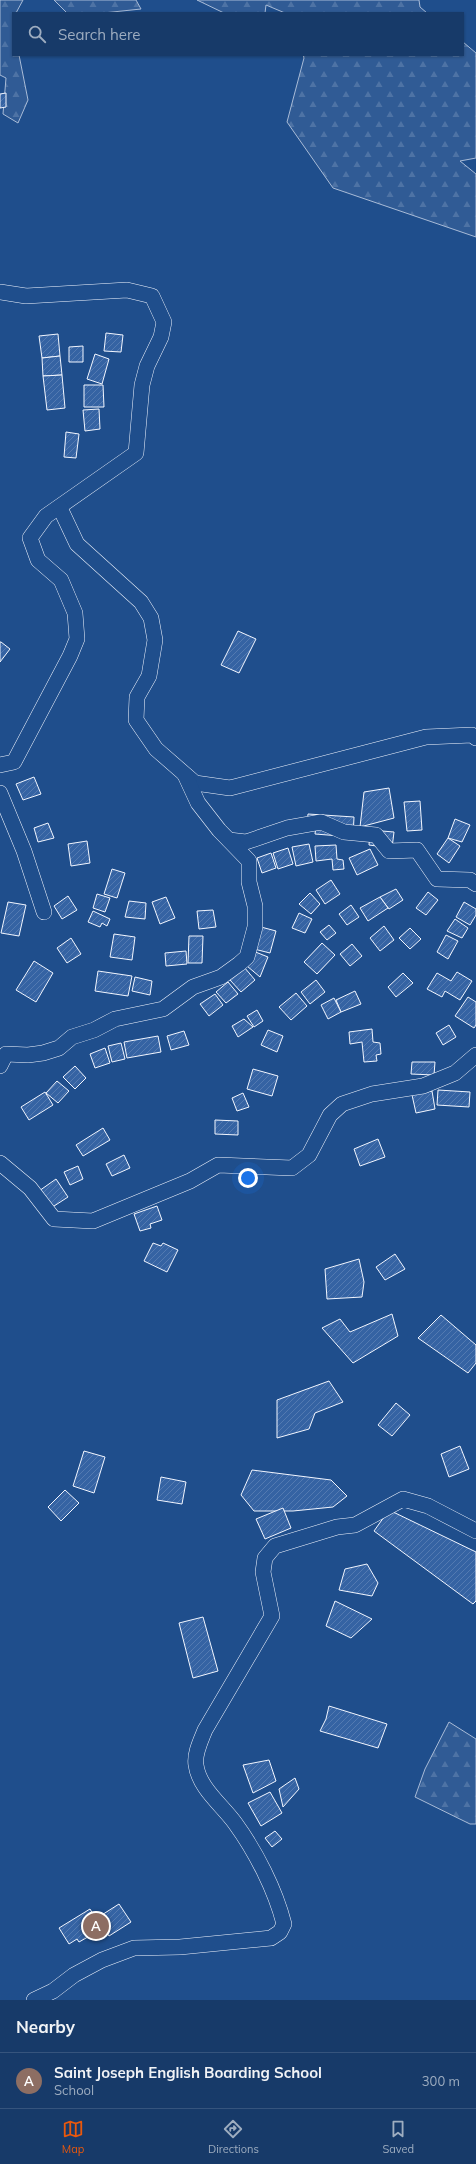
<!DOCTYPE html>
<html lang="en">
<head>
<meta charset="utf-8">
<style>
  body { margin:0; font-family:Mulish,sans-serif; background:#20416f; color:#f1f3f6 }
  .you { position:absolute; left:248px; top:1178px; width:14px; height:14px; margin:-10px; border:3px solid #fff; border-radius:50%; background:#1a73e8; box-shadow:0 0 0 6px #1a73e833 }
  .badge { display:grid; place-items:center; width:26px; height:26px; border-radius:50%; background:#ea580c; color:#fff; font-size:13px; font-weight:700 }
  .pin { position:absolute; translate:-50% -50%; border:2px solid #fff; box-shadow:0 1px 4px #0006 }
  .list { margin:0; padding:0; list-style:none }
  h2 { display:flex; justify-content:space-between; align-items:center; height:52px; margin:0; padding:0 16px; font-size:17px }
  h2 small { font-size:13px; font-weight:400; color:#9eadc0 }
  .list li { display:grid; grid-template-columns:26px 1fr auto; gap:12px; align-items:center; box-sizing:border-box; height:56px; padding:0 16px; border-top:1px solid #36547d }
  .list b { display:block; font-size:15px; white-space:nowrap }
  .list p { margin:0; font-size:13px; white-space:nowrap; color:#9eadc0 }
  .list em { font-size:13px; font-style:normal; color:#9eadc0 }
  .icon { flex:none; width:22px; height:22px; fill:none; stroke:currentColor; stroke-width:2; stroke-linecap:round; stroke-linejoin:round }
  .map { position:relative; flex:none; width:476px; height:2000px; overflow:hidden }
  .search { position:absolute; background:#173a69; box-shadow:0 1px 3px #0004; left:12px; right:12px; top:12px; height:44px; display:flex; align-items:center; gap:10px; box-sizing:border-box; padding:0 14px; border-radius:0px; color:#9eadc0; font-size:15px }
  .sheet { height:108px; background:#173a69 }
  nav { display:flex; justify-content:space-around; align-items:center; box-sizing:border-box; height:56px; border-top:1px solid #36547d; background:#173a69; font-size:11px; color:#9eadc0 }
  nav a { display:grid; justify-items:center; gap:2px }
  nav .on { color:#ea580c }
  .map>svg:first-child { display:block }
  .forest { fill:url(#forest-firs); stroke:#a8bbd7 }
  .building { fill:url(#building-hatch); stroke:#f2f6ff }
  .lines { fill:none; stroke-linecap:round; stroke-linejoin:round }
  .minor-casing { stroke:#f2f6ff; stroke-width:16 }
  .minor { stroke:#1f4e8c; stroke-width:15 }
</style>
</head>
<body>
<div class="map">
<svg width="476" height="2000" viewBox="0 0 476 2000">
  <defs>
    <pattern id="forest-firs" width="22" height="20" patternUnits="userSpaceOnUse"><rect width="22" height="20" fill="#305b95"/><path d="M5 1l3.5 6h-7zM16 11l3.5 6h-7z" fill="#4e73a5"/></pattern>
    <pattern id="building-hatch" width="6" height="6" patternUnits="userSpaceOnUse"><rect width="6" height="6" fill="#3563a3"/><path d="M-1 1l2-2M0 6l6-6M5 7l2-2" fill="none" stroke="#537ab1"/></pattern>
  </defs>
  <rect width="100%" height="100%" fill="#1f4e8c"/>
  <g class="forest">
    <path d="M0,0H23L16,13H13V55H19L28,100L18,123L3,114L6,78L0,75Z"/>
    <path d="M54,0H136L141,9L103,13H67Z"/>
    <path d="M197,0H419L420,7L427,13H285L266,5L265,13H224Z"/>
    <path d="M463,42L476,53V158L460,161L476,174V237L333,188L287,122L304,58L303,55H463Z"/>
    <path d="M449,1722L476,1739V1824H470L415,1797L425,1769Z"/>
  </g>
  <g class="building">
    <path d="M6,93V107L0,108V94Z"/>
    <path d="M106,333L123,335L121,352L104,351Z"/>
    <path d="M58,334L60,356L42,358L39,336Z"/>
    <path d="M83,346V362H69V347Z"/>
    <path d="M95,354L109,359L102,384L87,379Z"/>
    <path d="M60,356L62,375L43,376L42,358Z"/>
    <path d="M62,375L65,408L47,410L43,376Z"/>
    <path d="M84,385H103L104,407H84Z"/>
    <path d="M99,409L100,429L85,431L83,410Z"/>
    <path d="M66,432L79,434L76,458L64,457Z"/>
    <path d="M238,631L256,639L239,673L221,665Z"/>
    <path d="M1,642L10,649L0,662V642Z"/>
    <path d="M34,777L41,794L23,800L16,784Z"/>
    <path d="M389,788L394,818L360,827L364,792Z"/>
    <path d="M420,801L422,830L407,831L404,802Z"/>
    <path d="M308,814L354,817L353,837L315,834L316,826H307Z"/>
    <path d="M455,819L470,825L462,842L448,838Z"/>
    <path d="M48,823L54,838L38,842L34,828Z"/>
    <path d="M370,830L394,832L392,848L369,845Z"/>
    <path d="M448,838L460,846L449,863L437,854Z"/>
    <path d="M87,841L90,863L71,866L68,844Z"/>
    <path d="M309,844L313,862L296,866L292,847Z"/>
    <path d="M336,845L337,859L343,860L344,869L333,870L332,859L316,861L315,846Z"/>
    <path d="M288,848L293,864L278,869L273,853Z"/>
    <path d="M370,849L378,865L357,875L349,858Z"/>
    <path d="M271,853L276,868L262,873L257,858Z"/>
    <path d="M112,869L125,873L117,898L104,894Z"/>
    <path d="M331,880L340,894L325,904L316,890Z"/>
    <path d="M396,889L403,900L389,909L380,897Z"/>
    <path d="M428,892L438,900L426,915L416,908Z"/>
    <path d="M310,893L320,904L311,914L299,904Z"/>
    <path d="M97,894L110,898L105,912L93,908Z"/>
    <path d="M68,896L77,910L62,919L54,906Z"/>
    <path d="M166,897L175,918L160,924L152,902Z"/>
    <path d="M380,897L388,908L368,921L360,908Z"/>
    <path d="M129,901L146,903L145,919L125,917Z"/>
    <path d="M8,902L26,905L19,936L1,933Z"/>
    <path d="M464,902L476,909V915L470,925L456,917Z"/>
    <path d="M351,905L359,917L347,925L339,914Z"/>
    <path d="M213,910L216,927L199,929L197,911Z"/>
    <path d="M93,911L110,919L107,926L102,923L100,927L88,922Z"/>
    <path d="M299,913L312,919L305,933L292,928Z"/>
    <path d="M455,919L468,928L462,938L447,931Z"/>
    <path d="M329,925L336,933L327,940L320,932Z"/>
    <path d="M384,926L394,940L380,951L370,938Z"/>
    <path d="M261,927L276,931L270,953L254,949Z"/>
    <path d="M410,928L421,939L410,949L399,938Z"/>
    <path d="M114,934L135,937L132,960L110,957Z"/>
    <path d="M446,935L458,941L448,959L437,952Z"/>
    <path d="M189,936H203L202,963H188Z"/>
    <path d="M71,938L81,954L67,963L57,948Z"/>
    <path d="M322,943L335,955L317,974L304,962Z"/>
    <path d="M352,944L362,956L350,966L340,954Z"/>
    <path d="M186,951L187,964L166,966L165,953Z"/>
    <path d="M253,951L268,957L260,977L247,966Z"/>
    <path d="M34,961L53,973L36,1002L16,990Z"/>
    <path d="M244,967L255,980L241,992L230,980Z"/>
    <path d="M98,971L132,976L128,996L95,991Z"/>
    <path d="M457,972L472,981L460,1000L445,991L442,997L427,989L437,973L451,981Z"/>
    <path d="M403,973L413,983L396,997L388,987Z"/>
    <path d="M135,977L152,981L150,995L132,991Z"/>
    <path d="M316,980L325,992L310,1004L301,992Z"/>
    <path d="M228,982L238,994L226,1003L216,992Z"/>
    <path d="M355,991L361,1004L341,1012L336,1000Z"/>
    <path d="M296,993L307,1006L291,1020L279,1007Z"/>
    <path d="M215,994L223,1005L209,1016L200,1004Z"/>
    <path d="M468,997L476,1002V1025L474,1028L455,1016Z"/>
    <path d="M334,998L341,1012L328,1019L321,1005Z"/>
    <path d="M257,1010L263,1021L254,1027L247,1016Z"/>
    <path d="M244,1019L253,1027L238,1037L232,1026Z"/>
    <path d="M449,1025L456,1037L443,1045L436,1033Z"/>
    <path d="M372,1029L373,1042L380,1043L381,1054L376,1055L377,1061L364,1062L362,1042L350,1044L349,1032Z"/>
    <path d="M268,1030L283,1036L277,1052L261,1045Z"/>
    <path d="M184,1031L189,1045L171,1050L167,1036Z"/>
    <path d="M158,1036L161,1052L127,1058L124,1042Z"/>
    <path d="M121,1043L125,1059L112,1062L108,1046Z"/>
    <path d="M105,1048L110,1063L95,1068L90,1054Z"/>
    <path d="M412,1062H435L434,1075L411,1074Z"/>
    <path d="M75,1066L86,1078L75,1089L63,1077Z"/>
    <path d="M253,1069L278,1076L272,1096L247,1089Z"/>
    <path d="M57,1081L69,1091L58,1103L46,1093Z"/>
    <path d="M438,1090L470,1092L469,1107L437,1105Z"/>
    <path d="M432,1091L435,1109L416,1113L412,1095Z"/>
    <path d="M45,1092L53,1105L29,1120L21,1107Z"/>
    <path d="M243,1093L249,1107L237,1111L232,1098Z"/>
    <path d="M215,1120L238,1121V1135L215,1134Z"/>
    <path d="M103,1128L110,1140L83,1156L76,1145Z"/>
    <path d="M378,1139L385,1157L360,1166L354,1149Z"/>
    <path d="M124,1155L130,1168L112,1176L106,1164Z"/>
    <path d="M78,1166L83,1179L70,1185L64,1172Z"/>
    <path d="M56,1179L68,1197L51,1208L39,1191Z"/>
    <path d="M157,1206L162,1220L150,1224L151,1228L140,1231L134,1214Z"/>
    <path d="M153,1243L161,1246L163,1243L178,1250L167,1272L144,1261Z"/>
    <path d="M395,1254L405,1269L385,1280L376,1267Z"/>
    <path d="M359,1259L364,1282L362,1297L327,1299L325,1269Z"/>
    <path d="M392,1314L398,1336L353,1363L322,1328L340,1319L350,1332Z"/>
    <path d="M441,1315L476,1345V1363L468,1373L418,1338Z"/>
    <path d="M329,1381L343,1402L315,1413L309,1429L277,1438V1400Z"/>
    <path d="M396,1403L410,1415L392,1436L378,1425Z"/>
    <path d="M460,1446L469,1469L449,1477L441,1454Z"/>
    <path d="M84,1451L105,1457L94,1493L73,1486Z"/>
    <path d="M252,1470L331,1480L347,1496L333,1507L293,1511H254L241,1495Z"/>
    <path d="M161,1477L186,1482L182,1504L157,1500Z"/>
    <path d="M65,1490L79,1503L61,1521L48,1507Z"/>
    <path d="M283,1508L291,1528L265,1539L256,1519Z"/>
    <path d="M389,1510L476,1552V1601L473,1604L374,1531Z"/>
    <path d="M367,1564L378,1583L372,1596L339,1590L345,1569Z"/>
    <path d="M335,1601L372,1619L351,1638L326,1626Z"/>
    <path d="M203,1617L218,1671L193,1678L179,1623Z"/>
    <path d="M329,1706L387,1724L378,1748L320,1731L326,1719Z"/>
    <path d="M269,1760L276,1781L253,1793L243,1765Z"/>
    <path d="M295,1778L299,1789L283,1807L279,1789Z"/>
    <path d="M270,1792L282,1813L261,1826L248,1803Z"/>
    <path d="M275,1831L282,1839L272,1847L265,1838Z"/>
    <path d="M119,1904L131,1922L109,1936L97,1918Z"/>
    <path d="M90,1909L102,1929L79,1942L77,1939L69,1944L59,1928Z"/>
  </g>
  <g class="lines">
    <g class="minor-casing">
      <g id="minor">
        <path d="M0,292L26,296L127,290L152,296L164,322L161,337L147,366L142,385L136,453L46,516L30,538L38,560L61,580L75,613L77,639L70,656L14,762L0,765"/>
        <path d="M60,508L77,544L141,602L151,618L155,640L149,676L137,697L136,720L156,749L195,783L230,788L426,737L472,735L476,738"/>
        <path d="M0,793L24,851L44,912"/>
        <path d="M229,840L246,842L287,828L321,822L344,832L376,835L389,851L417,850L437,879L470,880L476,884"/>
        <path d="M0,1066L6,1054L28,1055L43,1053L59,1048L72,1037L94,1030L115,1019L163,1009L193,987L221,977L239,964L247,957L255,927V906L249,882V861L219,830L198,803L185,775"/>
        <path d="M0,1163L30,1188L54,1219L93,1221L190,1181L218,1165L292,1168L309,1155L330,1115L342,1104L372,1094L423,1086L455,1073L476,1055"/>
        <path d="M34,2000L53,1991L74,1975L102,1960L134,1948L180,1947L271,1938L280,1932L284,1924C275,1889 256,1852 235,1823C222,1805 199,1788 196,1765C194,1754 201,1740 205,1730L272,1616L263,1572L265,1558L275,1546L337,1527L355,1525L403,1499L428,1506L476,1531"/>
      </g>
    </g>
    <use href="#minor" class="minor"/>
  </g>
</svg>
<div class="you"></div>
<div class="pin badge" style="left:96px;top:1926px;background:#8d6e63">A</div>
<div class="search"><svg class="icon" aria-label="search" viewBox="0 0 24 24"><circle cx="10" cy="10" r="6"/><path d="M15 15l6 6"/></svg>Search here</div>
</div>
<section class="sheet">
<h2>Nearby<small></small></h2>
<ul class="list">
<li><span class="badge" style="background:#8d6e63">A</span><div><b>Saint Joseph English Boarding School</b><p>School</p></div><em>300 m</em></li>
</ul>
</section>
<nav>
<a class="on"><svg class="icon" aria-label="map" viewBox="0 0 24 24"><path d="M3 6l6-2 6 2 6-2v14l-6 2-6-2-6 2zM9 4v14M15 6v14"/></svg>Map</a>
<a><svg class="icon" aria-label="directions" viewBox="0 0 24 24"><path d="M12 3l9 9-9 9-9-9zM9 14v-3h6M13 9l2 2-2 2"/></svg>Directions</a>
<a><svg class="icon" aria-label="saved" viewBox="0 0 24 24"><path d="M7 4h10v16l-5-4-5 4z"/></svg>Saved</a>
</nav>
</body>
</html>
